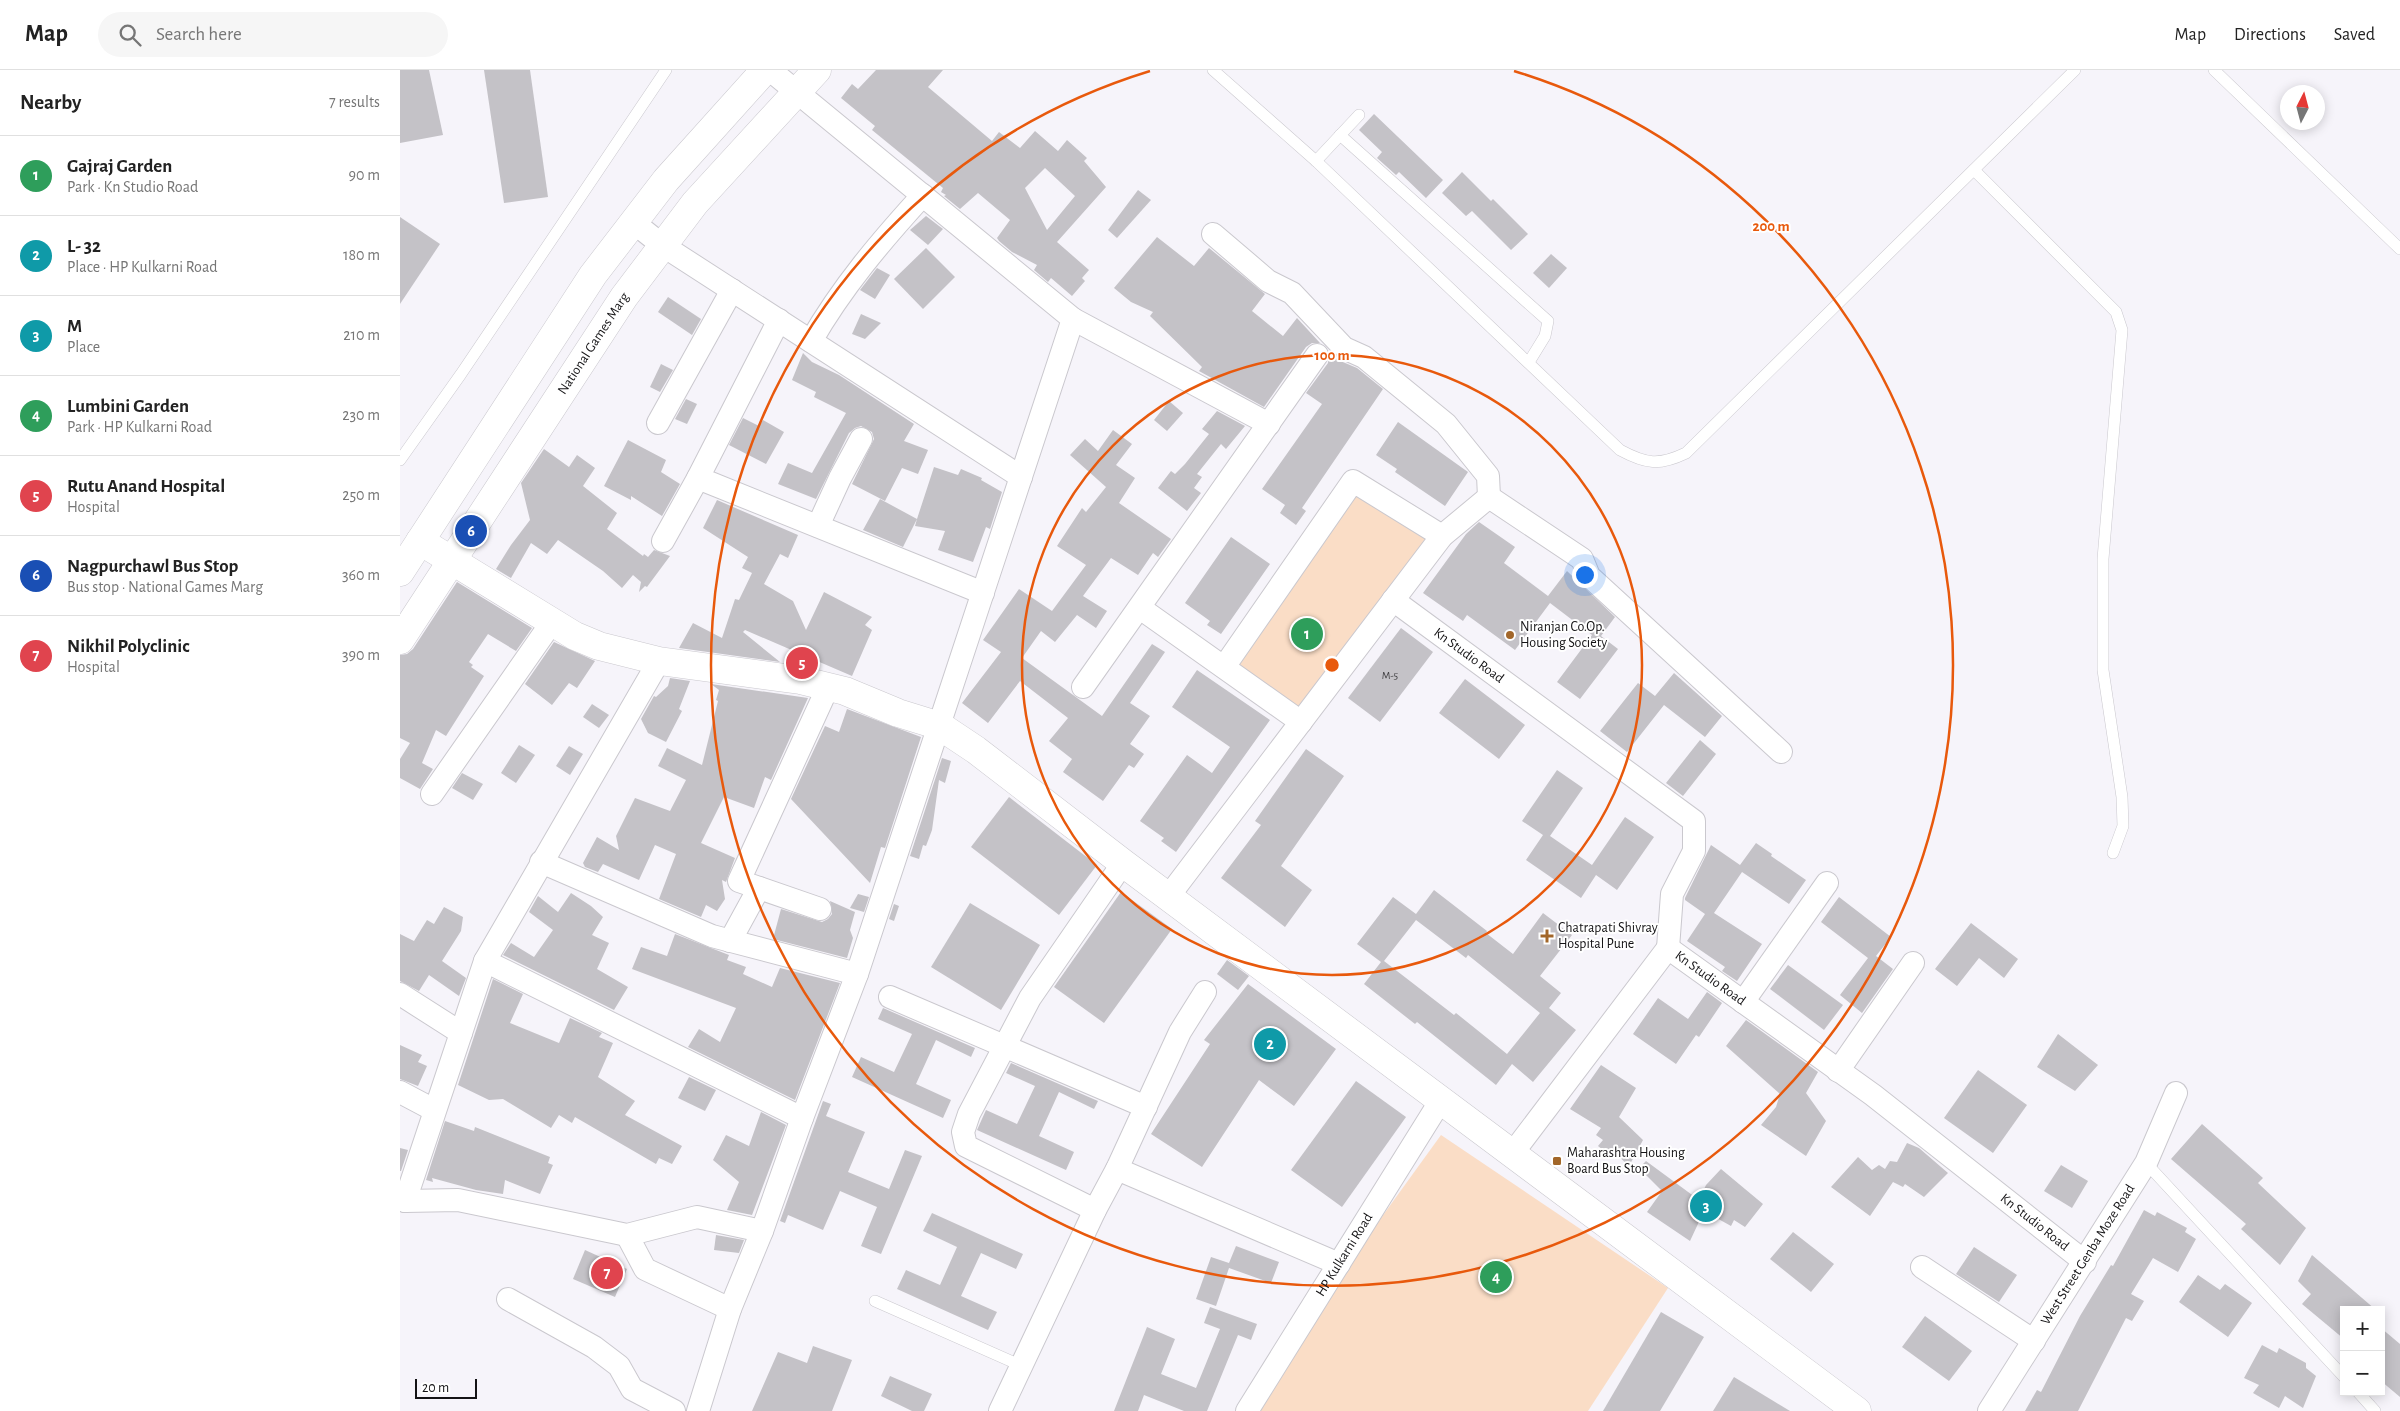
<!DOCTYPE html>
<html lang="en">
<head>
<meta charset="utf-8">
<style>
  body { margin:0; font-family:"Alegreya Sans",sans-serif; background:#f6f6f6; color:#222 }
  .controls { position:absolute; right:15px; bottom:15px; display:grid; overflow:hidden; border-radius:0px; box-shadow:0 2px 12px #0003 }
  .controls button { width:45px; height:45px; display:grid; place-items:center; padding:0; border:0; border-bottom:1px solid #e0e0e0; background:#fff; color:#222; font:25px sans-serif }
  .compass { position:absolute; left:1880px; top:15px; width:45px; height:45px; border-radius:50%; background:#fff; box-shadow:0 2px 12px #0003; rotate:6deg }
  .scale { position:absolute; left:15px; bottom:12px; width:62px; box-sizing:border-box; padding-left:5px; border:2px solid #141315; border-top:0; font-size:14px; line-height:18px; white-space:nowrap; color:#141315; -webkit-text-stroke:4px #fff; paint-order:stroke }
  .you { position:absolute; left:1184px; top:504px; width:18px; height:18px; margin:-12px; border:4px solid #fff; border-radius:50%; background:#1a73e8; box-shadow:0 0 0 8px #1a73e833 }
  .badge { display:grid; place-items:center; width:32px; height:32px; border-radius:50%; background:#0b8043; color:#fff; font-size:16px; font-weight:700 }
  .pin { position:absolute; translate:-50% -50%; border:2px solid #fff; box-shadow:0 1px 5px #0006 }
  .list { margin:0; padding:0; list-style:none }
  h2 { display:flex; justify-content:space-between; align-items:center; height:65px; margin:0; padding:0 20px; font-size:21px }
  h2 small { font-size:16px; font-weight:400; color:#767676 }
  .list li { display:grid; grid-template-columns:32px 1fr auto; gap:15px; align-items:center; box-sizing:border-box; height:80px; padding:0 20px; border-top:1px solid #e0e0e0 }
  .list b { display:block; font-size:19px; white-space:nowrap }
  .list p { margin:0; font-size:16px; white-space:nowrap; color:#767676 }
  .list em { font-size:16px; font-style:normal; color:#767676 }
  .icon { flex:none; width:28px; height:28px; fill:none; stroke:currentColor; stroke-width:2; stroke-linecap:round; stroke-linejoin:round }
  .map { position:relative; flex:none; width:2000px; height:1341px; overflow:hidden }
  header { display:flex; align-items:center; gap:30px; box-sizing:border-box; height:70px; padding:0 25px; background:#fff; border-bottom:1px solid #e0e0e0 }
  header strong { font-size:24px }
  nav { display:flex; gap:28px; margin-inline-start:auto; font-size:18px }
  .search { width:350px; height:45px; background:#f6f6f6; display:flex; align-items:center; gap:12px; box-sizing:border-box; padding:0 18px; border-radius:28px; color:#767676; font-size:19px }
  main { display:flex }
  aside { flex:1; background:#fff }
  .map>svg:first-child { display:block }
  .green { fill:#faddc6 }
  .building { fill:#c4c2c7; fill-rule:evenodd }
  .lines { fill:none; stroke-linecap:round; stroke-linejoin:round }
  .service-casing { stroke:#cac8ce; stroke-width:12 }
  .minor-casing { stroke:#cac8ce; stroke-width:24 }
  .tertiary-casing { stroke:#cac8ce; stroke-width:29 }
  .primary-casing { stroke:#cac8ce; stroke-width:29 }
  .service { stroke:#fff; stroke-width:11 }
  .minor { stroke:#fff; stroke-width:22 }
  .tertiary { stroke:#fff; stroke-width:28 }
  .primary { stroke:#fff; stroke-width:28 }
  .ring { fill:none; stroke:#e8590c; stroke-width:2.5 }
  .poi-dot { fill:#a26629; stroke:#fff; stroke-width:2 }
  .labels { text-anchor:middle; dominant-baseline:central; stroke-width:4; stroke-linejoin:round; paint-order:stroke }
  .number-label { font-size:11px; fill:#403f42 }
  .street-label { font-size:14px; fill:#141315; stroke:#fff }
  .poi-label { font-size:14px; fill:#141315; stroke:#fff; text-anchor:start }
  .centre { fill:#e8590c; stroke:#fff; stroke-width:2.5 }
  .ring-label { font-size:15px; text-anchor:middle; font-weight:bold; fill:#e8590c; stroke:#fff; stroke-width:4; stroke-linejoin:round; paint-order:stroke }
</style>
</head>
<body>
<header>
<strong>Map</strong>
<div class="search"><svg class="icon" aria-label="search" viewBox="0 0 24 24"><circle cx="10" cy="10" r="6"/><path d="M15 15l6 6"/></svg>Search here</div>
<nav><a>Map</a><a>Directions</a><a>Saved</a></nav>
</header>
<main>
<aside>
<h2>Nearby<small>7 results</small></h2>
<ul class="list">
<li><span class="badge" style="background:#2e9e5b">1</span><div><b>Gajraj Garden</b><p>Park · Kn Studio Road</p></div><em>90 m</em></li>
<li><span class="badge" style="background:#0f9aa8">2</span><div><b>L- 32</b><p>Place · HP Kulkarni Road</p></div><em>180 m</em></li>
<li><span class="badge" style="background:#0f9aa8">3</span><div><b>M</b><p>Place</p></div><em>210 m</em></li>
<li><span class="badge" style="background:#2e9e5b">4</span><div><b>Lumbini Garden</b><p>Park · HP Kulkarni Road</p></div><em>230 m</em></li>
<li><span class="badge" style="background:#e0444e">5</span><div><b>Rutu Anand Hospital</b><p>Hospital</p></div><em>250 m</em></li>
<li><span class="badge" style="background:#1a4fb4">6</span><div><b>Nagpurchawl Bus Stop</b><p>Bus stop · National Games Marg</p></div><em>360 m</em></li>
<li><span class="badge" style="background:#e0444e">7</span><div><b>Nikhil Polyclinic</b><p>Hospital</p></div><em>390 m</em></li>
</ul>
</aside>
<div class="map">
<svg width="2000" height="1341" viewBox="0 0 2000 1341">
  <rect width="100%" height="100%" fill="#f6f4fa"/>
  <g class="green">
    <path d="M953,411L1042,466L901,652L824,597Z"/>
    <path d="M1041,1065L1268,1218L1188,1341H857L947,1195Z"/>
  </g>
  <g class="building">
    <path d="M0,0H29L43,65L0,73Z"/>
    <path d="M84,0H130L148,127L104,133Z"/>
    <path d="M476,0H543L528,17L592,71L599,62L620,78L635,61L658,81L667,70L687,88L684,91L706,117L657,172L689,200L682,208L685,211L672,226L651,208L648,212L634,200L637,195L612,182L599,171L597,168L610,150L578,123L560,139L544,126L546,125L541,122L543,118L472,60L475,56L441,28L452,14L458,19ZM645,98L675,126L647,160L625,118Z"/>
    <path d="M974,44L1043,110L1026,128L999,102L996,105L977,88L982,82L959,60Z"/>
    <path d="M1062,102L1091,131L1093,129L1128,164L1111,180L1072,141L1066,146L1042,123Z"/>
    <path d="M738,120L751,130L717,168L708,160Z"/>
    <path d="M526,146L543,159L528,175L510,160Z"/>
    <path d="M0,147L40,174L0,234Z"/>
    <path d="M757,167L794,196L809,178L865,224L852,241L883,266L897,248L920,273H912L906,277L864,337L799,301L802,297L750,246L753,242L731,232L714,218Z"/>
    <path d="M526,178L555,207L523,239L494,209Z"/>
    <path d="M1151,184L1167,198L1149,218L1133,203Z"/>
    <path d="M477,198L490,205L475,229L460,220Z"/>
    <path d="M268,227L301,249L292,265L258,242Z"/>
    <path d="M461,244L481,253L465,269L452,264Z"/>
    <path d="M929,282L938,290L957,298L983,319L902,438L906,441L896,455L880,443L885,435L862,419L922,334L906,323L928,293Z"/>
    <path d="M403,283L412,292L439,305L514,354L504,371L528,380L518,404L502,398L485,431L452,414L474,369L472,362L461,356L455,358L449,363L416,429L378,414L388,393L412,403L446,343L414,327L416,322L392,310Z"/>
    <path d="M261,294L273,300L260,322L250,317Z"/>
    <path d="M286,329L297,334L287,354L275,349Z"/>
    <path d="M769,331L783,343L767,361L754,350Z"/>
    <path d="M817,341L845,356L826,379L821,374L797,404L802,407L794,418L801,423L787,441L758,418L771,401L775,404L785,394L809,364L802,359Z"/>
    <path d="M343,348L359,356L363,350L384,362L366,394L329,375Z"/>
    <path d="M998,352L1068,402L1045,436L995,402L997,399L976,385Z"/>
    <path d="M713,360L732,374L716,395L735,408L719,433L771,469L758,487L753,483L738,505L711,488L683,526L707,541L696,558L677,545L655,572L641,561L622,588L702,646L752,574L765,582L730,633L750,646L730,674L744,684L734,698L729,695L703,731L663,702L672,689L649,671L668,648L620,611L588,653L562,633L601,582L583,570L619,519L652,541L686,495L657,476L682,438L686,442L706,417L670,385L685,369L698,381Z"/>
    <path d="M228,370L266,390L261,402L280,414L262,446L231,426V430L204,416Z"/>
    <path d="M144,379L169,397L177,385L195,398L183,416L217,443L207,459L243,486L244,484L248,487L254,480L270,486L247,517L245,516L239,522L241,512L233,505L222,518L203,501L158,470L147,484L131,473L111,508L96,499L111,475L130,450L121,413Z"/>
    <path d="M534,397L558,405L561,399L582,408L581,410L602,422L590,459L586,457L573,492L538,480L545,461L515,456L517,449L503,477L463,460L480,429L517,449Z"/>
    <path d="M317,430L398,465L388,488L380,484L364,514L393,531L406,560L424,522L472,547L465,555L472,560L452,606L345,560L343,562L380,592L279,578L293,553L322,568L335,529L339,530L352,503L342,498L348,487L303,458Z"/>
    <path d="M1079,452L1115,477L1104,493L1148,526L1167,501L1215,547L1201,566L1218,579L1180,629L1157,612L1192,565L1150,533L1115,580L1067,545L1063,551L1023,523L1066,464Z"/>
    <path d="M831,467L870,494L821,564L807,555L810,551L785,533Z"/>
    <path d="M57,512L132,558L116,581L88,564L69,592L73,595L71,597L84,606L46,666L36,660L22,693L33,699L20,719L0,708V689L10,673L0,668V585L7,584L13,579Z"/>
    <path d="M1001,558L1033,582L980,652L948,628Z"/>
    <path d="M154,572L195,591L177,618L169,613L152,635L125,614Z"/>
    <path d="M797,600L870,650L776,782L761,771L764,768L740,751L787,685L812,703L830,677L772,637Z"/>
    <path d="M1274,603L1322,646L1305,667L1264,635L1227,682L1200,661L1238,613L1255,626Z"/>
    <path d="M270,608L290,611L279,639L282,641L266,672L248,663L241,649L254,626L256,627L268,616Z"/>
    <path d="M1065,609L1125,655L1099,689L1039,643Z"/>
    <path d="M311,614L408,628L371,710L365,707L354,738L324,727L301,773L335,788L326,812L322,810L325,829L317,841L306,835L301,847L259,829L276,784L255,775L239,810L203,794L198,802L185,797L183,793L197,767L219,780L216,766L235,728L270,741L286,710L258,696L267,678L302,695L318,631L316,630L319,620Z"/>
    <path d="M192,634L209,645L199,658L183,647Z"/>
    <path d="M447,639L521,667L485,778L481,777L470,813L391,729L425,656L439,662Z"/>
    <path d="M1300,670L1316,684L1283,726L1266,713Z"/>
    <path d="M119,675L135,685L116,713L101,703Z"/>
    <path d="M169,676L183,684L170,705L156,696Z"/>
    <path d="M906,679L944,706L881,796L912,820L885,857L821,808L861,755L855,751Z"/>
    <path d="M542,688L551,691L545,713L539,710L532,760L526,776L523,775L519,789L510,786Z"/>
    <path d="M1157,700L1183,718L1150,766L1192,795L1225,747L1254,767L1217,820L1196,805L1181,828L1126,790L1143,765L1122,751Z"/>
    <path d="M62,703L83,714L73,730L52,718Z"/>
    <path d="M609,727L697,795L659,845L571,777Z"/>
    <path d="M1356,773L1372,784L1371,786L1406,810L1389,834L1342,802L1314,843L1362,874L1337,911L1322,901L1325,897L1287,871L1305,844L1285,830V828L1311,775L1340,795Z"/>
    <path d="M1034,820L1087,861L1086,863L1113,884L1143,843L1172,865L1140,906L1161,923L1149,938L1176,960L1133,1012L1112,994L1096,1015L1017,952L1015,954L964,914L981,892L957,874L993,827L1016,844ZM1016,850L1066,888L1068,885L1140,943L1107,984L1056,943L1054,945L984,891Z"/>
    <path d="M721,822L772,859L704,953L654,917Z"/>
    <path d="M171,823L191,836L203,847L192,865L209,873L197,899L228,917L214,940L103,885L111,873L134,887L153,860L129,842L138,826L158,842Z"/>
    <path d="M458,824L469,827L464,842L450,838Z"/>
    <path d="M1439,827L1491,867L1476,886L1493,899L1462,943L1440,925L1468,888L1421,852Z"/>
    <path d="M430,831L455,842L450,860L453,868L447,888L373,869L381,839L422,852L428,849L432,844Z"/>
    <path d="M570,833L640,875L601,940L531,897Z"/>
    <path d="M494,834L499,836L494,851L489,849Z"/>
    <path d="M44,837L63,847L61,861L42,891L66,908L59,926L29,905L19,921L0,911V864L14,871L27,850L34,854Z"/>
    <path d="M1571,853L1618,889L1604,908L1579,888L1557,916L1535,899Z"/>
    <path d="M275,864L329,885L327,890L346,897L343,904L372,917L380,898L440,913L395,1030L288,977L299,959L320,972L336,938L232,899L241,877L267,886Z"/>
    <path d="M827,890L849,906L838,920L817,904Z"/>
    <path d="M1388,895L1443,935L1424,960L1370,919Z"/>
    <path d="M93,909L123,924L110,953L159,973L170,948L202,963L199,967L213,973L198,1007L235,1031L225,1045L282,1076L272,1094L259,1088L256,1094L175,1047L172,1053L159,1045L151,1058L103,1029L89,1030L58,1015Z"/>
    <path d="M848,914L936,979L894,1036L859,1010L802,1097L751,1064L810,974L804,970Z"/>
    <path d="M1307,922L1322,933L1299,967L1296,965L1276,994L1233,964L1258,928L1288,949Z"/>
    <path d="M483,938L575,978L571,987L536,970L516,1014L551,1030L543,1048L452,1007L461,987L494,1002L512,964L478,949Z"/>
    <path d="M1346,950L1418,1002L1406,1023L1426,1051L1406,1086L1361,1055L1376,1037L1380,1024L1326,976Z"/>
    <path d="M1658,964L1698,995L1675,1021L1637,997Z"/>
    <path d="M0,975L22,985L18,992L27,996L18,1016L0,1009Z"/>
    <path d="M611,993L698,1031L694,1039L659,1022L639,1066L674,1082L666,1100L577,1060L586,1040L617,1054L635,1016L606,1003Z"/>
    <path d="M1201,995L1236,1018L1219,1047L1243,1070L1229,1096L1215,1083L1212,1087L1198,1076L1203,1070L1196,1065L1201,1058L1170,1039Z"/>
    <path d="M1578,1000L1627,1035L1593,1083L1544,1048Z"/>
    <path d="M289,1007L316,1020L305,1041L278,1028Z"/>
    <path d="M956,1011L1006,1047L942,1137L891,1100Z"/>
    <path d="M423,1031L431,1034L426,1046L465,1062L448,1102L489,1119L505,1080L522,1086L481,1184L461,1176L477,1137L440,1121L423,1160L388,1145L385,1153L380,1151Z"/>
    <path d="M361,1042L386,1055L352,1145L327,1140L339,1112L313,1090L326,1065L349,1076Z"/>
    <path d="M45,1051L74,1061L75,1057L150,1087L148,1093L153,1095L140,1124L105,1110L103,1124L76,1120L32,1108L33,1112L26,1110Z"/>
    <path d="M1802,1054L1863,1108L1858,1113L1906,1158L1880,1195L1841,1159L1846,1154L1771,1089Z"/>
    <path d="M1507,1073L1519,1078L1548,1103L1524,1127L1505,1114L1503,1117L1493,1112L1470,1146L1431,1117L1458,1087L1472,1100L1479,1095L1485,1099L1490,1091L1497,1092Z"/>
    <path d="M0,1078L8,1080L1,1101H0Z"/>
    <path d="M1246,1091L1299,1130L1306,1115L1321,1099L1363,1134L1345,1157L1334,1150L1331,1156L1304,1141L1290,1171L1247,1142L1262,1121L1239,1098Z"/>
    <path d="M1661,1095L1688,1111L1672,1138L1644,1121Z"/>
    <path d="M1744,1140L1755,1146L1757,1142L1787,1158L1785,1162L1796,1169L1778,1202L1753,1188L1731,1224L1744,1231L1732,1251L1726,1248L1678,1341H1625L1637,1320L1641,1322L1680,1246L1711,1195L1713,1196Z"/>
    <path d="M532,1143L623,1184L616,1199L581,1183L561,1226L597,1242L588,1260L497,1219L506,1200L540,1215L557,1177L523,1161Z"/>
    <path d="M1393,1162L1434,1194L1411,1222L1370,1189Z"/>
    <path d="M316,1165L344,1170L339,1183L314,1180Z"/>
    <path d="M836,1176L879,1192L871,1213L829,1198L816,1236L796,1229L811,1187L829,1193Z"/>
    <path d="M1574,1177L1617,1205L1599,1232L1556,1204Z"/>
    <path d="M185,1180L227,1199L215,1227L173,1209Z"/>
    <path d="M1912,1185L1976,1240H1944V1269L1902,1234L1911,1224L1898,1211Z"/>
    <path d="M1798,1205L1820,1220L1825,1214L1852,1233L1828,1267L1779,1232Z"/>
    <path d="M810,1237L857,1254L851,1270L838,1265L807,1341H784L744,1325L738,1341H714L747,1257L775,1269L761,1304L796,1318L820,1259L804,1253Z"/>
    <path d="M1261,1242L1304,1267L1260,1341H1203Z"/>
    <path d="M1525,1246L1572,1281L1549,1311L1502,1277Z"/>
    <path d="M1981,1258L2000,1274V1327L1981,1311Z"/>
    <path d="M1862,1275L1877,1283L1879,1278L1906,1293V1298L1916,1306L1903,1338L1885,1326L1879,1338L1853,1323L1859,1315L1844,1308Z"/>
    <path d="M413,1276L452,1290L432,1341H352L378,1282L407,1293Z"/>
    <path d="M490,1306L532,1324L524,1341H512L481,1326Z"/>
    <path d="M1334,1307L1390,1341H1313Z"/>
  </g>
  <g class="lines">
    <g class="service-casing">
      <g id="service">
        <path d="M813,0L916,91L1220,380C1246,394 1259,396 1286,383L1675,0"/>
        <path d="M1814,0L2000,179"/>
        <path d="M940,65L1148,251L1145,266L1129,292"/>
        <path d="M916,91L959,45"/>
        <path d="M1574,100L1716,242L1722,260L1703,489V600L1722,727L1723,756L1713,783"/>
        <path d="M0,390L61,304L266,0"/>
        <path d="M1746,1093L1944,1307"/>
        <path d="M475,1231L622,1296"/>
        <path d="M1958,1322L1975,1341"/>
      </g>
    </g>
    <g class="minor-casing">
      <g id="minor">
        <path d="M233,152L262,175L621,407"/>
        <path d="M813,164L868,211L892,223L944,278L964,287L1046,354L1088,406L1089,427"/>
        <path d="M673,249L869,354"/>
        <path d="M379,250L298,408L583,523"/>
        <path d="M411,271C442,217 481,171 523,125"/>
        <path d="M258,353L332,220"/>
        <path d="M1089,427L1182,489L1189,506L1381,682"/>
        <path d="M418,456L440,408L461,369"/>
        <path d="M263,471L298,408"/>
        <path id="s1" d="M993,530L1294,751V781L1272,824L1268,878"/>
        <path d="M740,538L901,652"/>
        <path d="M824,597L953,411L1042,466"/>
        <path d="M683,617L917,285"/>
        <path d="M32,724L152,552"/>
        <path d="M141,792L312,866L457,904"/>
        <path d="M768,827L1042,466L1089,427"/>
        <path d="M420,839L339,811L428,617"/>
        <path d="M330,871L359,818"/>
        <path id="s2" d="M1268,878L1473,1025L1685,1192"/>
        <path d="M85,891L402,1048"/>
        <path d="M0,924L61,963"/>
        <path d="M490,927L746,1037"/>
        <path d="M1343,932L1427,813"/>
        <path d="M1438,1001L1513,893"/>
        <path d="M0,1022L34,1040"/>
        <path d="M1112,1084L1268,878"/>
        <path d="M717,1099L780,962L805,922"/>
        <path d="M0,1129L5,1131L85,891L259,591"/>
        <path d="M5,1131L58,1130L227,1165L297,1147L362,1161"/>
        <path d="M695,1140L566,1076L563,1062L569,1044L630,928L723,793"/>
        <path d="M227,1165L245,1199L330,1239"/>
        <path d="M1522,1197L1634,1271"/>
        <path d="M108,1229L194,1277L219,1296L232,1319L274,1341"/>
        <path d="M298,1341L330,1239L362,1161L402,1048L457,904L673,249L370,0"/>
        <path d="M600,1341L695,1140L717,1099L939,1194"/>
        <path id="s3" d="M847,1341L1041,1030"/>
        <path id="s4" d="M1589,1341L1746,1093L1776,1023"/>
      </g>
    </g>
    <g class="tertiary-casing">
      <path id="tertiary" d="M20,471L175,566L199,576L259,591L400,610L445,621L498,643L540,656L576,680L723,793L1457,1341"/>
    </g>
    <g class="primary-casing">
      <g id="primary">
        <path d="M0,502L193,205L266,110L365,0"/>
        <path id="s5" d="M0,570L224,227L295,133L417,0"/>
      </g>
    </g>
    <use href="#service" class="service"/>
    <use href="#minor" class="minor"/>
    <use href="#tertiary" class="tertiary"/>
    <use href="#primary" class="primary"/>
  </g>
  <g class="ring">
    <circle cx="932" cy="595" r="310"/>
    <path d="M1114 1A621 621 0 1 1 750 1"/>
  </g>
  <g class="poi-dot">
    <circle cx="1110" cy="565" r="5"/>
    <path d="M1144.5 858.5h5v5h5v5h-5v5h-5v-5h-5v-5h5z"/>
    <rect x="1152" y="1086" width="10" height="10" rx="2.5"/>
  </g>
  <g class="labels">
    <g class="number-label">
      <text x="990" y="605">M-5</text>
    </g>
    <g class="street-label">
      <text stroke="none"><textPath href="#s5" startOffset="354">National Games Marg</textPath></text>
      <text stroke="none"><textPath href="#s1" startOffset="94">Kn Studio Road</textPath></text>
      <text stroke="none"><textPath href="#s2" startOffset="52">Kn Studio Road</textPath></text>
      <text stroke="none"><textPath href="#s2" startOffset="458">Kn Studio Road</textPath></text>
      <text stroke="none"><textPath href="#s4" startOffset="185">West Street Genba Moze Road</textPath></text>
      <text stroke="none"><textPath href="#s3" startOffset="184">HP Kulkarni Road</textPath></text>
    </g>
    <g class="poi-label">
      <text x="1120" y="557">Niranjan Co.Op.<tspan x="1120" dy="16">Housing Society</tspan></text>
      <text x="1158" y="858">Chatrapati Shivray<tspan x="1158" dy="16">Hospital Pune</tspan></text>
      <text x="1167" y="1083">Maharashtra Housing<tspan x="1167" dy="16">Board Bus Stop</tspan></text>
    </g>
  </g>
  <circle cx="932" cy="595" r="8" class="centre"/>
  <g class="ring-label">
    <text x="1371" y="161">200 m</text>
    <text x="932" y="290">100 m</text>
  </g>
</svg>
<div class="controls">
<button>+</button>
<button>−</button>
</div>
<svg class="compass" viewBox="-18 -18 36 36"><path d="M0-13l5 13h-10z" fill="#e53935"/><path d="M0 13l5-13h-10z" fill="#767676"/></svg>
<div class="scale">20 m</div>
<div class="you"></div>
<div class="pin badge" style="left:907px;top:564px;background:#2e9e5b">1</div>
<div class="pin badge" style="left:870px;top:974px;background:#0f9aa8">2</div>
<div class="pin badge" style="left:1306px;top:1136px;background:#0f9aa8">3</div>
<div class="pin badge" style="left:1096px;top:1207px;background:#2e9e5b">4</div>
<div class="pin badge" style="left:402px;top:593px;background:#e0444e">5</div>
<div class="pin badge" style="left:71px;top:461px;background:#1a4fb4">6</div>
<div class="pin badge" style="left:207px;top:1203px;background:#e0444e">7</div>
</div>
</main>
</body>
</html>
